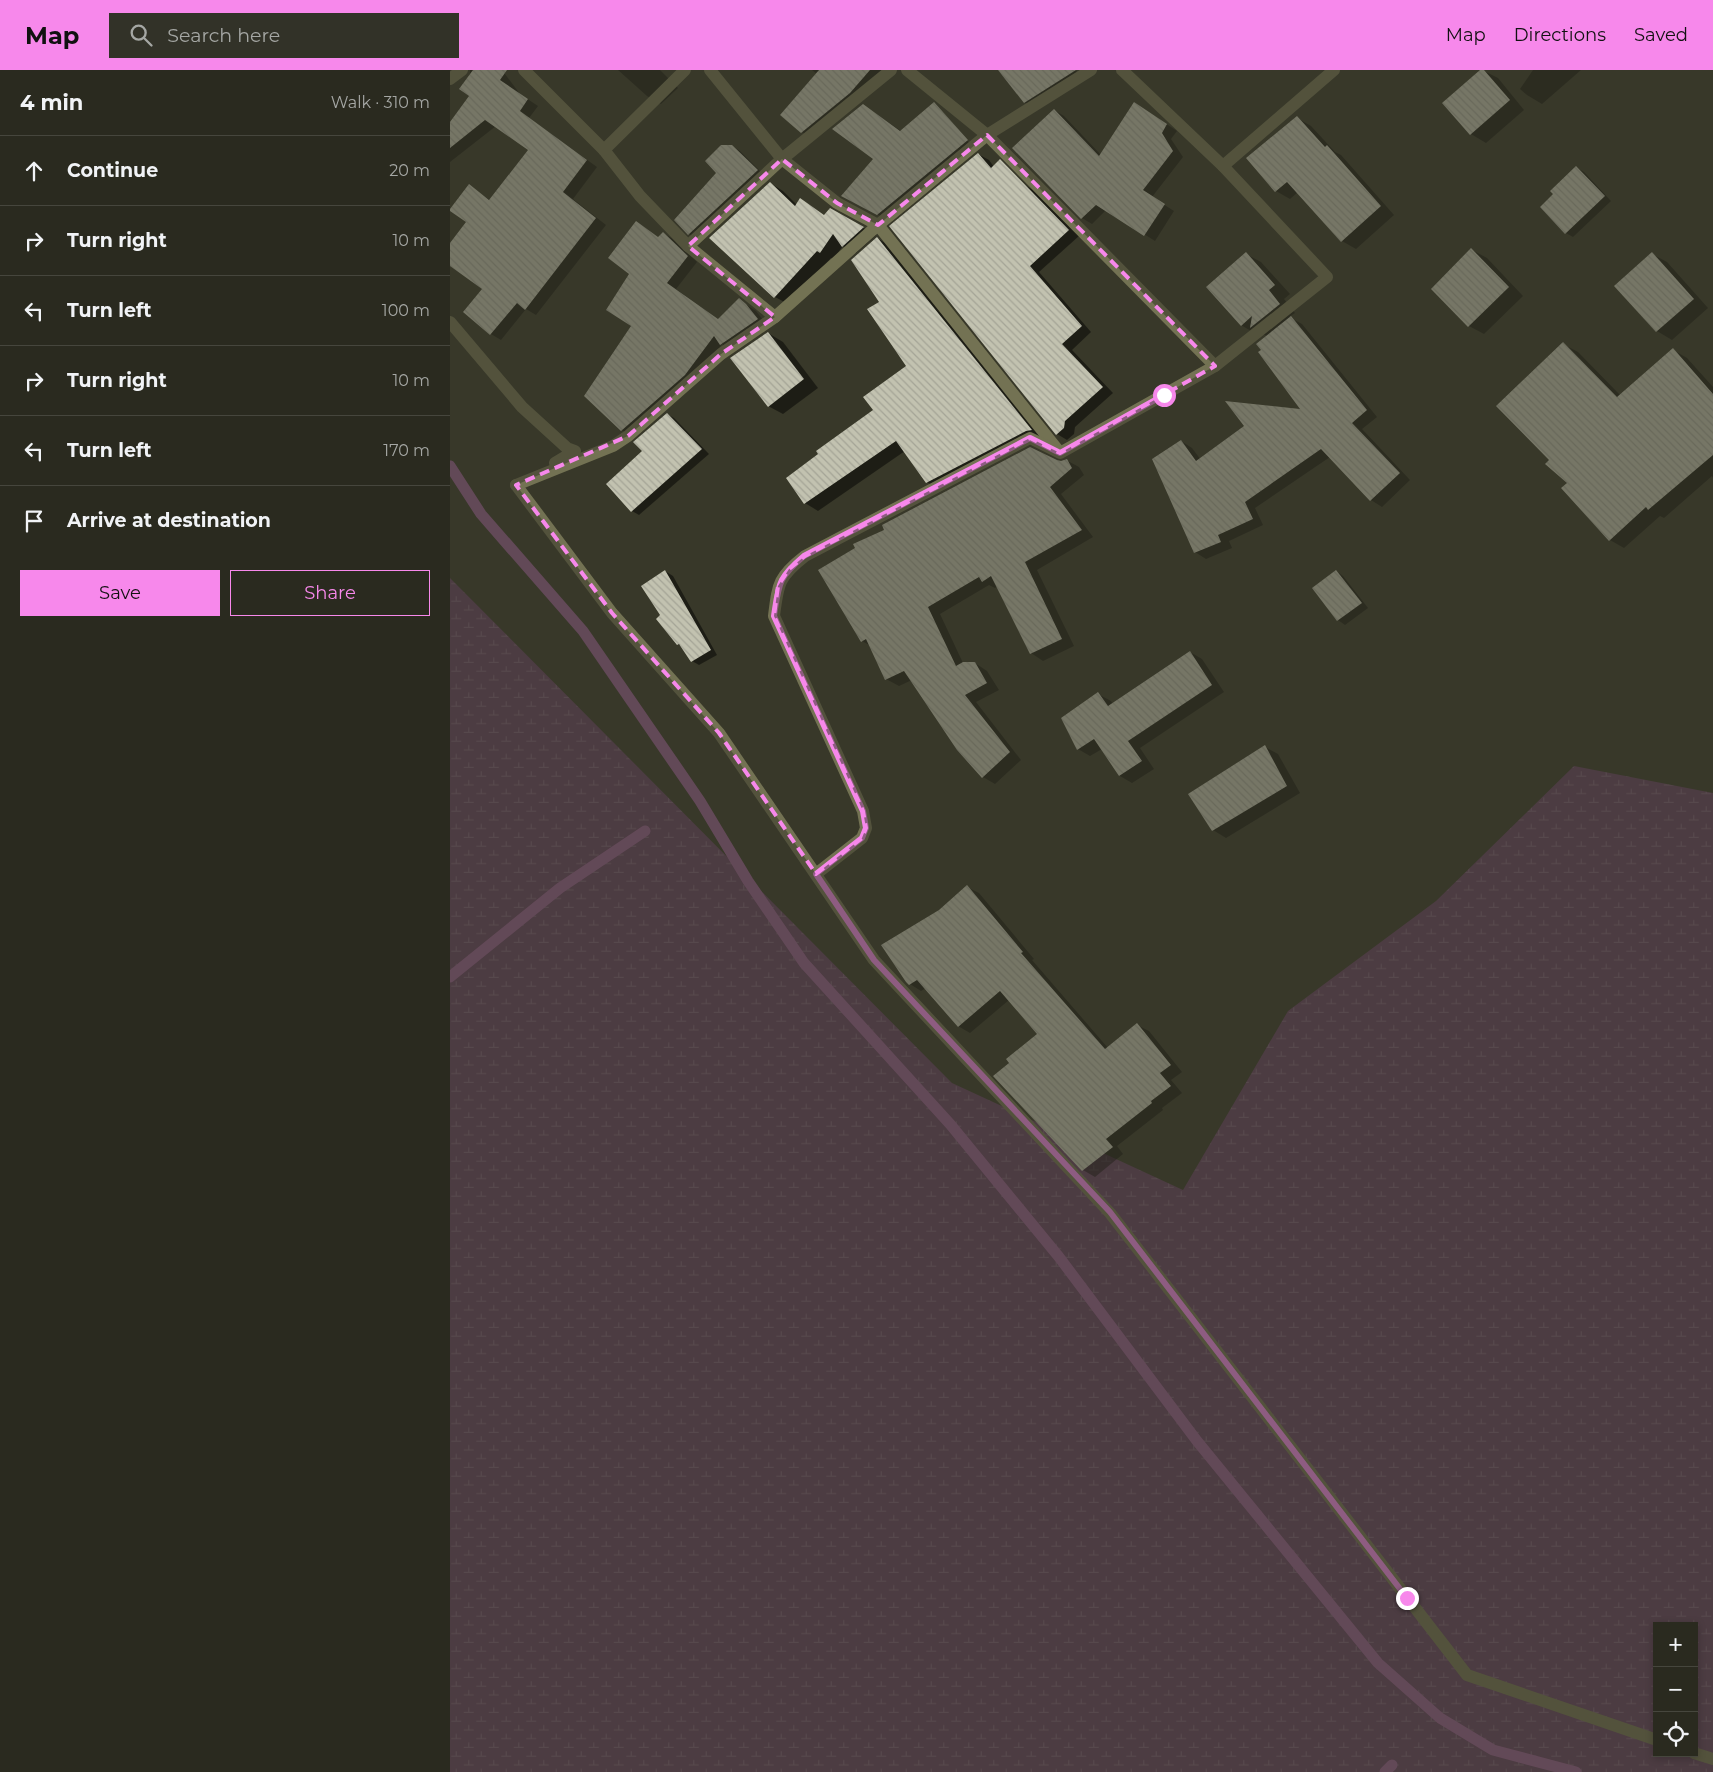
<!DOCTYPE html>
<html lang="en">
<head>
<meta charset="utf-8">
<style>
  body { margin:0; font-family:Montserrat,sans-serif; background:#323228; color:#f1f3f6 }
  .controls { position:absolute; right:15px; bottom:15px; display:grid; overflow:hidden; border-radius:0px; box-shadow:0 2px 8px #0003 }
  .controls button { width:45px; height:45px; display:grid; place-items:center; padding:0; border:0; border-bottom:1px solid #46463d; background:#2a2a1f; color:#f1f3f6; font:25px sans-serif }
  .stop { position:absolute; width:15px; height:15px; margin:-11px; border:4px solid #f788eb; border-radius:50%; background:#fff }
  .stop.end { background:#f788eb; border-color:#fff; box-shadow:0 1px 5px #0008 }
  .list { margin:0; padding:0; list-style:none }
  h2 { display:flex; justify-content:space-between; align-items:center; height:65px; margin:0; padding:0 20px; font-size:21px }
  h2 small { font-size:16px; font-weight:400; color:#a5a7a4 }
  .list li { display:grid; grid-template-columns:32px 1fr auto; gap:15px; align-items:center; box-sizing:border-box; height:70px; padding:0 20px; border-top:1px solid #46463d }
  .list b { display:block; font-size:19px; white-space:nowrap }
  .list em { font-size:16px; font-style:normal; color:#a5a7a4 }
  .actions { display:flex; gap:10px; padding:15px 20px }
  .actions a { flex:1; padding:11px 0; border:1px solid #f788eb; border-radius:0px; text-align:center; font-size:18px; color:#f788eb }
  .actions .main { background:#f788eb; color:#111 }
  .icon { flex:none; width:28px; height:28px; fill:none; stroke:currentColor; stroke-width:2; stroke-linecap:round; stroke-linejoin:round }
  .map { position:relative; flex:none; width:1263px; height:1702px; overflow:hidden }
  header { display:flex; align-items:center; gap:30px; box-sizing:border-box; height:70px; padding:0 25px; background:#f788eb; color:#111 }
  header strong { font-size:24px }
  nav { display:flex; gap:28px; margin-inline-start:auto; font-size:18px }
  .search { width:350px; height:45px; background:#323228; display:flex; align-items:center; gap:12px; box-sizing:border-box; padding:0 18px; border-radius:0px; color:#a5a7a4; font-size:19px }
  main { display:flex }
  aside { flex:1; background:#2a2a1f }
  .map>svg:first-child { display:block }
  .wetland { fill:url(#wetland-marsh); fill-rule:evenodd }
  .shadow { fill:#0007 }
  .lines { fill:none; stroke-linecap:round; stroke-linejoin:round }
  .stream { stroke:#965d8f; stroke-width:11 }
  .building { fill:url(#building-back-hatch) }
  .minor { stroke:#737253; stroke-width:12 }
  .route { stroke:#f788eb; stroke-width:6 }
  .marked { fill:none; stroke:#f788eb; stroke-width:4; stroke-dasharray:10 6; stroke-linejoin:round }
</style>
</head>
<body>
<header>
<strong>Map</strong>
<div class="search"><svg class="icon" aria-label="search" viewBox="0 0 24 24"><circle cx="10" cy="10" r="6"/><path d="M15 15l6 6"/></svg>Search here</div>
<nav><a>Map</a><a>Directions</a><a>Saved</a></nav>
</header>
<main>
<aside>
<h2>4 min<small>Walk · 310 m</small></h2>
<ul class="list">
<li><svg class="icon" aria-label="ahead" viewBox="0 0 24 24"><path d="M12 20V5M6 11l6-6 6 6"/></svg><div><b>Continue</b></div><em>20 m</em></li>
<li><svg class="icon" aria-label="right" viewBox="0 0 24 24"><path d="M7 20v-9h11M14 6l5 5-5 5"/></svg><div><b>Turn right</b></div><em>10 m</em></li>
<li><svg class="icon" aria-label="left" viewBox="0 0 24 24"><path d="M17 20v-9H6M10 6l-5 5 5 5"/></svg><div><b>Turn left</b></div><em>100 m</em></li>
<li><svg class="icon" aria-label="right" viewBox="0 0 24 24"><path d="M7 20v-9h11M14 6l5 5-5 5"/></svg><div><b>Turn right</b></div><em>10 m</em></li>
<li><svg class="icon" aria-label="left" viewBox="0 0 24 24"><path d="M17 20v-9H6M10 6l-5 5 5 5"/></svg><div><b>Turn left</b></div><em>170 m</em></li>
<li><svg class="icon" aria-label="arrive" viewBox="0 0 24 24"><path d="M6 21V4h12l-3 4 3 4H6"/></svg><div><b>Arrive at destination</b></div></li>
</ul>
<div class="actions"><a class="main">Save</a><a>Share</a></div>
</aside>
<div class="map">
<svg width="1263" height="1702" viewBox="0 0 1263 1702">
  <defs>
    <pattern id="wetland-marsh" width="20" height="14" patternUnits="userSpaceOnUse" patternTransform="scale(1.25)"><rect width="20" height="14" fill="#64405f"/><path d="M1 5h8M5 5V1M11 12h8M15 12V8" fill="none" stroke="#7b5c76"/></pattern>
    <pattern id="building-back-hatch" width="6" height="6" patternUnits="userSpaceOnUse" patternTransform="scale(1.25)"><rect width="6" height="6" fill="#c2c2b0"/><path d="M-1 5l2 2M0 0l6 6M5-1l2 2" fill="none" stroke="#a4a496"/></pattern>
  </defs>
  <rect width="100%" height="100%" fill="#383829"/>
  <path class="wetland" d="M0,508L502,1013L733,1120L838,941L986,831L1124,696L1263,723V1702H0ZM1207,1556H1244V1683H1207Z"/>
  <g class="shadow">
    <path d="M20,0H52L70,24L88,36L79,48L147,97L123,129L156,155L86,245L76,239L51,270L41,264L34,219L0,194V175L17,152L19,116L40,130L79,80L46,56L0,92V55L20,26Z"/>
    <path d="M168,0H210L228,18L211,34L197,26Z"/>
    <path d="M362,0H433L365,69L352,62L367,4Z"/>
    <path d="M549,0H625L633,8L585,38L574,32Z"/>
    <path d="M1032,0L1048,8L1074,40L1036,73L1021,64Z"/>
    <path d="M1083,0H1131L1092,34L1077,25L1070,19Z"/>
    <path d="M413,35L451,61L488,47L527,79L440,151L404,132L425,88Z"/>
    <path d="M694,39L727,61L721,69L733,87L702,127L724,141L705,171L656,140L642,154L632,148L604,40L614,46L651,85Z"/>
    <path d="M847,48L861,56L885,82L891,85L944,145L906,179L892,171L848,122L840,129L826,121L798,88Z"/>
    <path d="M282,76L290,81L314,105L246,168L239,164Z"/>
    <path d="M528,84L539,90L544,97L583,120L629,166L589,202L641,262L622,280L663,323L625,357L624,364L617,370L607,364Z"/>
    <path d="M1127,98L1134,102L1161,131L1123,167L1116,163Z"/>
    <path d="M320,113L333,121L347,135L351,130L375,146L381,140L426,165L406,183L393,176L383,189L381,188L338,234L325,227Z"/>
    <path d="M186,153L209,168L213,163L223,169L247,192L226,219L269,250L289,230L306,241L317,255L281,280L272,274L245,310L182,366L172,360L183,256L181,204Z"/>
    <path d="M427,168L440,176L593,367L490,420L477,412L455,381L368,441L355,433L337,408L425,340L458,296L430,232Z"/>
    <path d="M1022,180L1037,188L1073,226L1034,264L1019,256Z"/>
    <path d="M796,184L811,192L840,224L834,229L845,243L839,247L852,254L927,347L912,359L960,410L932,437L921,430L880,387L805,438L813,455L779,471L782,478L756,489L745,482L731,371L742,378L751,390L852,341L813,280L817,266L809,262L806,264L791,255Z"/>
    <path d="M1202,184L1217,192L1258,238L1222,270L1207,261Z"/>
    <path d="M318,263L333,272L368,318L333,344L318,336Z"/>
    <path d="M1113,274L1128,282L1171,326L1223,280L1237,288L1263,317V408L1262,406L1214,448L1210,446L1174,478L1160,470L1119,413L1100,390Z"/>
    <path d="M217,344L224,348L259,384L189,445L182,441L194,381Z"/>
    <path d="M616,390L629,397L634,405L611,424L643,467L587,500L624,576L593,591L581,583L548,516L545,518L539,515L490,544L513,593H525L537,601L549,620L526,632L571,690L545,714L533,707L462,610L449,616L436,609L421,576L412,571L611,392Z"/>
    <path d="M215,501L223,506L267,585L249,595L242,591L232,576L228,574L212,545Z"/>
    <path d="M886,501L893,506L918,538L895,555L888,550L864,518Z"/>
    <path d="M740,582L752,589L774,622L690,678L704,699L682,713L670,706L652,679L640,686L628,679L648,624L661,631L663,634Z"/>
    <path d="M815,677L828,684L850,723L776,768L763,760Z"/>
    <path d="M517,817L529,823L584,889L582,890L658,978L687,955L699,961L732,1002L721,1010L732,1023L712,1038L713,1040L667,1076L673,1084L645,1107L633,1100L545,1006L561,994L589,964L559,930L520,963L508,956L476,918L471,921L460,914L490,841Z"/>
  </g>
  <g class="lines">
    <g class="stream">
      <path d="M0,396L31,444L133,561L250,731L298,811L354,893L500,1054L609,1187L747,1371L928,1593L990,1648L1043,1680L1126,1702"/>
      <path d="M0,907L110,818L195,761"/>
      <path d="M935,1702L942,1695"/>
    </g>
  </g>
  <g class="building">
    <path d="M23,0H57L50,10L78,29L70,41L137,90L113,122L146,148L75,240L67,233L40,265L13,242L32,219L0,196V173L16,152L0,141V139L19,114L39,130L78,80L35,50L0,78V52L19,26L9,19Z"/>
    <path d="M369,0H420L400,23L351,63L330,45Z"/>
    <path d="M548,0H626L574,33Z"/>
    <path d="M1030,0H1034L1060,30L1020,65L992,33Z"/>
    <path d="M484,32L518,70L427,145L391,126L423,89L382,59L413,34L450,61Z"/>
    <path d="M684,32L717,54L712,63L723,81L693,120L715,134L694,166L646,135L631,149L562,78L604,39L649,86Z"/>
    <path d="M847,46L875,77L877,75L931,136L891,172L837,112L825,122L796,88Z"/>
    <path d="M271,75H282L308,100L238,165L224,150L266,103L255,91Z"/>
    <path d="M528,83L541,98L550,89L619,160L580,196L632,256L612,274L653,317L615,351L614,358L606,365L439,156Z"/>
    <path d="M1126,96L1155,126L1115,164L1090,137L1103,124L1100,121Z"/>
    <path d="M320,112L345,136L350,128L374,145L380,138L414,157L392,177L383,164L370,183L367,181L324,228L259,168Z"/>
    <path d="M186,151L208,167L213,162L238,186L217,213L268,249L289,228L296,234L308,249L270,275L264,266L235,305L171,361L134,326L181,256L156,240L179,204L158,188Z"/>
    <path d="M427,167L582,360L576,361L476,413L446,371L354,434L336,408L368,384L366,381L423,340L413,327L456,296L417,239L429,232L401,190Z"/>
    <path d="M1021,178L1059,217L1018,257L981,219Z"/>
    <path d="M796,182L825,215L819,220L830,234L800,258L802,246L791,256L756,217Z"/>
    <path d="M1202,182L1244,229L1206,262L1164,216Z"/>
    <path d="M841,246L917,340L902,353L950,403L920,431L871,379L795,432L803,449L768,465L771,472L744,483L702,389L731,370L746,391L794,356L775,331L850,339L808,282L811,280L806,274Z"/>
    <path d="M318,262L354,309L318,337L280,288Z"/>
    <path d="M1113,272L1167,327L1223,278L1263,324V385L1198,440L1196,437L1159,471L1111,418L1117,413L1095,394L1099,390L1046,336Z"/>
    <path d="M217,343L252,379L181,442L156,414L192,381L183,372Z"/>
    <path d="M580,377L607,390L611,391L617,389L622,398L600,417L632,460L575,492L612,569L580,584L541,506L532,512L529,507L478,537L506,596L513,592H525L537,613L515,625L560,682L532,708L507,680L454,601L435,610L416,569L411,572L368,500L405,478L403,474L434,460L432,455Z"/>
    <path d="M215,500L261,580L241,592L229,574L227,575L206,549L210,545L191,516Z"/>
    <path d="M886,500L912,533L887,551L862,518Z"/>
    <path d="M740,581L762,615L678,671L692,691L669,706L644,669L627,680L611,648L648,622L658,636Z"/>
    <path d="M815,675L837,716L762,761L738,724Z"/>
    <path d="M517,815L573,882L571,883L655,979L687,953L721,995L710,1003L721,1016L701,1031L702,1033L656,1069L663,1077L632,1101L543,1006L559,993L556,989L587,964L550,921L508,957L467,910L459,915L456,912L431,875L489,840Z"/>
  </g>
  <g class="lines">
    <g class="minor">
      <path d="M74,0L154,80L190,126L238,176L325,247"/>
      <path d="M260,0L332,89L387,133L428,155L607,379"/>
      <path d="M457,0L537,65L765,296"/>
      <path d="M672,0L773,96"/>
      <path d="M0,9L12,0"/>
      <path d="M154,80L235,0"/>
      <path d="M238,176L332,89L441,0"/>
      <path d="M0,252L72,337L117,378L125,381L105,393"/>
      <path d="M66,415L162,543L269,663L424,890L660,1143L1017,1605L1207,1670"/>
      <path d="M66,415L163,376L178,366L271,284L325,247L428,155L537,65L641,0"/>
      <path d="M366,804L412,768L416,758L413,741L324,546C328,514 328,507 355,486L580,368L610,383L765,296L877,207L773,96L884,0"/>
      <path d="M1244,1683L1263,1689"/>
    </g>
  </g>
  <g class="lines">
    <path class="route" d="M714,325L610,383L580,368L354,486C328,508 329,513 324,546L413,741L416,758L412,768L366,804L424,890L660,1142L957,1528"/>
  </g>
  <path d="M0 0H1263V1702H0ZM537,65L765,296L610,383L580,368L355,486L339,499L328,516L324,546L413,741L416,758L412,768L366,804L269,663L162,543L66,415L178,366L271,284L325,247L238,176L332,89L387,133L428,155Z" fill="#383829" fill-opacity=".55" fill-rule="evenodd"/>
  <path class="marked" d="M537,65L765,296L610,383L580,368L355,486L339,499L328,516L324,546L413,741L416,758L412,768L366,804L269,663L162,543L66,415L178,366L271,284L325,247L238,176L332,89L387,133L428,155Z"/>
</svg>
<div class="controls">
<button>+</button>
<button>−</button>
<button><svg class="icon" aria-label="locate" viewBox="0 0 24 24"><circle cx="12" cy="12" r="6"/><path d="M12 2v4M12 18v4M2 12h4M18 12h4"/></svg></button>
</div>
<div class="stop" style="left:714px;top:325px"></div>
<div class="stop end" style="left:957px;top:1528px"></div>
</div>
</main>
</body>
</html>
